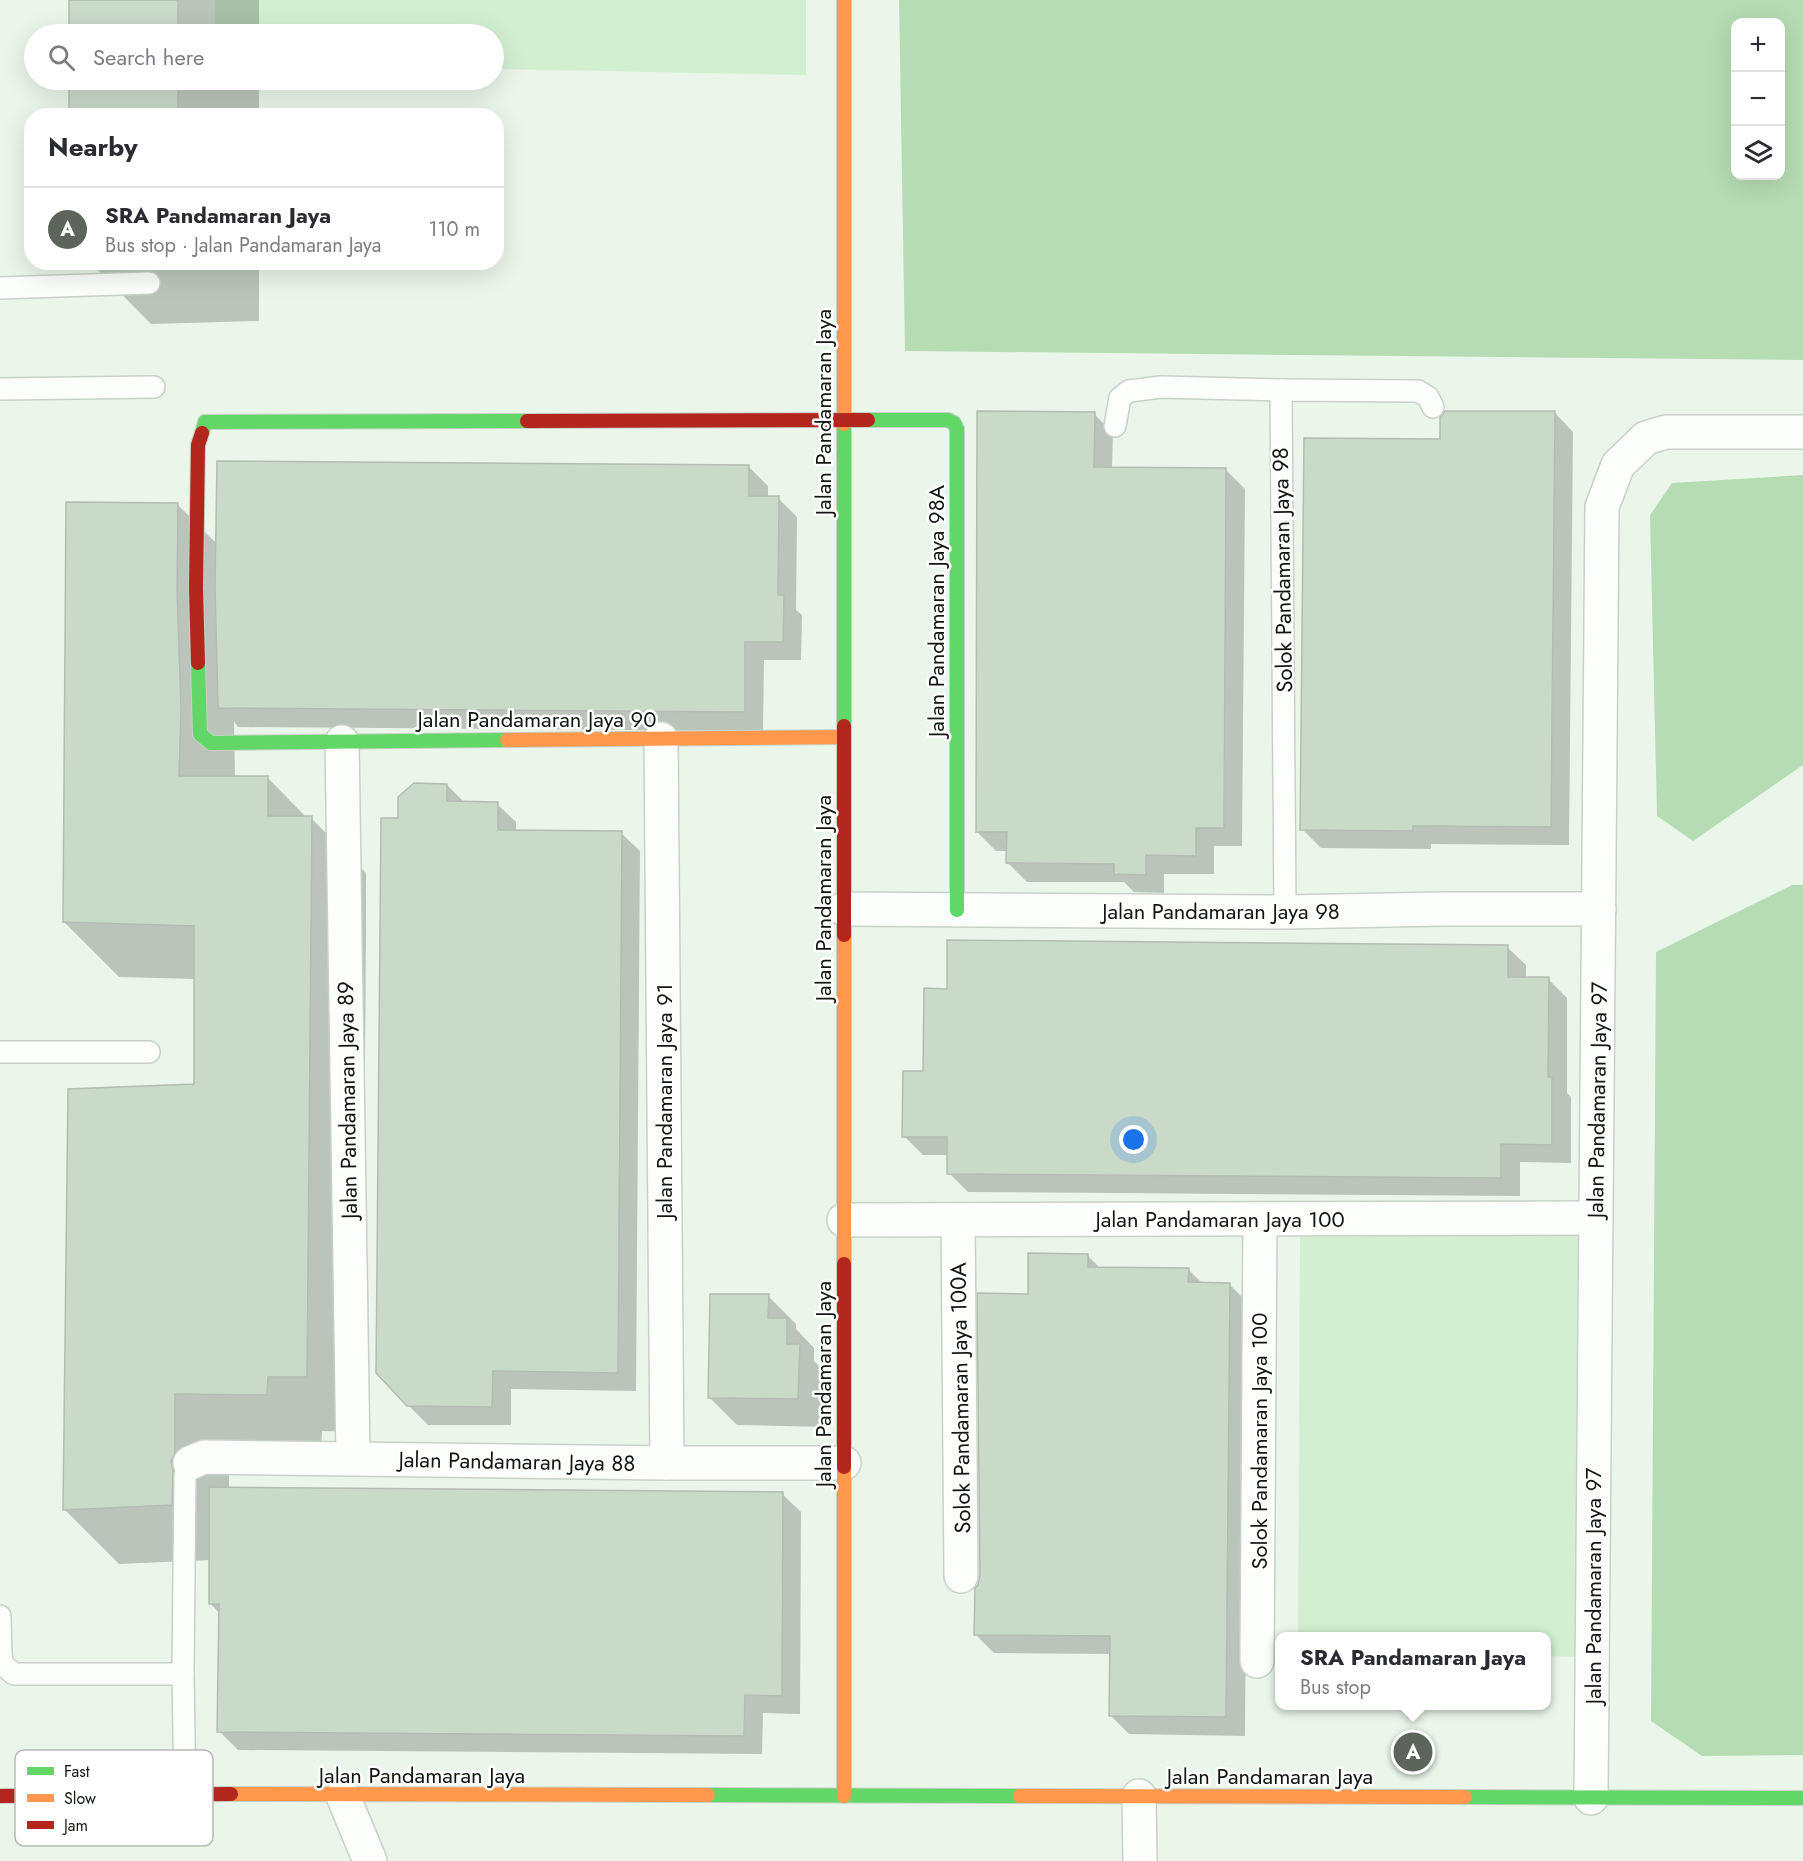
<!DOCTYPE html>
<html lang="en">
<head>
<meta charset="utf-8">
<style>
  body { margin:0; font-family:Jost,sans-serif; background:#f7f7f7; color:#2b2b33 }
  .controls { position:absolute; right:18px; top:18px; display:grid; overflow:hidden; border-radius:12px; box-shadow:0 6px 24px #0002 }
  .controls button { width:54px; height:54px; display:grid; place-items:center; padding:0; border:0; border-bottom:2px solid #e1e1e2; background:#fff; color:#2b2b33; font:30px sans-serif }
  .you { position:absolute; left:1134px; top:1140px; width:21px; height:21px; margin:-15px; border:4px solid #fff; border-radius:50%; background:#1a73e8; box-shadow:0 0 0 9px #1a73e833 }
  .badge { display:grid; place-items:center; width:39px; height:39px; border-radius:50%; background:#5c645c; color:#fff; font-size:20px; font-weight:700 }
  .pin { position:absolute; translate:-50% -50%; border:3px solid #fff; box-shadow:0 2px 6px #0006 }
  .popup { position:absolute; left:1275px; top:1632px; width:276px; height:78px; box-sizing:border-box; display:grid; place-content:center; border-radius:12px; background:#fff; filter:drop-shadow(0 2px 4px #0005); font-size:20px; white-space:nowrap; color:#7c7c81 }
  .popup b { font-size:22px; color:#2b2b33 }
  .popup::after { content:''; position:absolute; left:50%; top:100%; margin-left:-12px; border:12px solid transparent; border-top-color:#fff }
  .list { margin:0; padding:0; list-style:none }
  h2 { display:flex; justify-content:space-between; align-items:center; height:78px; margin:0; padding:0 24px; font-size:26px }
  h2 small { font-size:20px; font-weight:400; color:#7c7c81 }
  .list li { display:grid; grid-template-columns:39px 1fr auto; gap:18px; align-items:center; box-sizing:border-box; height:84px; padding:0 24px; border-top:2px solid #e1e1e2 }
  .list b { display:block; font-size:22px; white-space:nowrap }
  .list p { margin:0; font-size:20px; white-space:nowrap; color:#7c7c81 }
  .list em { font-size:20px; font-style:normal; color:#7c7c81 }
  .icon { flex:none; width:33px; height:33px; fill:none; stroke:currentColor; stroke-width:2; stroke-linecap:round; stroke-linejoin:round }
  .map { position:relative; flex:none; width:1803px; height:1861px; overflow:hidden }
  .search { position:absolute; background:#fff; box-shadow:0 6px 24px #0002; left:24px; top:24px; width:480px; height:66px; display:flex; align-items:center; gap:15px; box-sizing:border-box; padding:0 21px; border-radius:33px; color:#7c7c81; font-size:22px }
  .panel { position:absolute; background:#fff; box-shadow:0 6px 24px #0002; left:24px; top:108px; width:480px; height:162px; border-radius:24px }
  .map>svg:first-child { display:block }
  .green { fill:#d2f0d1 }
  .forest { fill:#b6dcb4; fill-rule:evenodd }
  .shadow { fill:#0003 }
  .building { fill:#cadac9; stroke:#b3bcb2; stroke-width:1.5 }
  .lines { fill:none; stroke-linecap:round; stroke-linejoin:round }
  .lane-casing { stroke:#c8d1c8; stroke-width:24 }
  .street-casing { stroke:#c8d1c8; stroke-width:36 }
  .fast-casing { stroke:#c8d1c8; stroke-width:16 }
  .slow-casing { stroke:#c8d1c8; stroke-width:16 }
  .jam-casing { stroke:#c8d1c8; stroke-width:16 }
  .lane { stroke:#fcfefc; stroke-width:21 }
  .street { stroke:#fcfefc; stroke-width:33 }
  .fast { stroke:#63d668; stroke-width:14 }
  .slow { stroke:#ff974d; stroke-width:14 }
  .jam { stroke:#b3261e; stroke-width:14 }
  .labels { text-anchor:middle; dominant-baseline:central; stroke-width:5; stroke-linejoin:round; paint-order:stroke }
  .street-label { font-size:22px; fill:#0f160f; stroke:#fff }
  .key { fill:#fff; stroke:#b7b9b7; stroke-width:1.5 }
  .key-label { font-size:16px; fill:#0f160f }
</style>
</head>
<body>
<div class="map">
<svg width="1803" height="1861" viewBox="0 0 1803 1861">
  <rect width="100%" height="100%" fill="#eaf6ea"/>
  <g class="green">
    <path d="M215,0H806V75L494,69V34H215Z"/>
    <path d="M1300,1229L1579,1230L1577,1657L1547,1656L1546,1636H1298Z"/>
  </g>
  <g class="forest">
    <path d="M899,0H1803V360L905,351ZM1736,22H1780V176H1736Z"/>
    <path d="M1803,475V765L1693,841L1657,816L1650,515L1672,483Z"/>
    <path d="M1792,885H1803V1755L1702,1756L1651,1721L1656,952Z"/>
  </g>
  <g class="shadow">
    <rect x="71" y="0" width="188" height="34"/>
    <path d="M71,80H259V116H70Z"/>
    <path d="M90,262H259V321L151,324Z"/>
    <path d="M1555,413L1573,432L1569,845L1431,844V849L1321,848L1302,829Z"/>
    <path d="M1094,414L1113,433L1112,468L1226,470L1245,489L1242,846H1214V874H1164V893L1134,892L1124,882H1027L1008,863V851H996L977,832Z"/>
    <path d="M749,467L768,486V498H778L797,517L796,610L802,615L801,660H764L763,731L238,727L234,722L235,778H268L307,818H311L366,873V937L362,1432L322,1431L321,1449H229V1489L782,1494L801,1512L800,1714L763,1713L762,1754L238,1750L219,1731L220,1614L210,1603V1560L119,1564L64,1509L195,1085L196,979L119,977L64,922L178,505L217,544Z"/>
    <path d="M447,785L465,803L497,804L516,822V831L621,833L640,851L636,1391L511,1389V1425H428L408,1405L399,820Z"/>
    <path d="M1507,947L1526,965V979H1548L1567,998V1093L1571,1097V1163L1520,1162V1196L968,1192L949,1173V1155H923L904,1136L948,990Z"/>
    <path d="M1088,1256L1100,1268L1188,1269L1203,1284H1229L1248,1303L1245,1736L1129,1734L1110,1715L1111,1654L994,1653L976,1635L979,1585L1030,1295Z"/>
    <path d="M768,1296L796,1324V1329L814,1348V1361L827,1374L826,1427L737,1425L709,1397Z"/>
  </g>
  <g class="building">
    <rect x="69" y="0" width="109" height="34"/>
    <rect x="69" y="80" width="109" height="36"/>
    <path d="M977,411L1095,412L1094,467L1226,468L1224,828H1196V856L1146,855V875L1114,874V864L1006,863L1007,832H976Z"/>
    <path d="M1445,411H1555L1551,827L1413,826V831L1300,830L1304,438L1440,439V418Z"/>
    <path d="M217,461L749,465V496H779L778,595H784L783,642H745V712L218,708L215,588Z"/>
    <path d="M66,502L178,503L177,589L181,708L179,776H268V816H312L307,1377H268L267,1395L175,1394V1453L171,1461L173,1471L172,1505L63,1510L68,1089L194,1084V926L63,922Z"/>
    <path d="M414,783L447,784V801L498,802V830L622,831L618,1373L493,1371L492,1407L407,1406L376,1373L381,818H398V797Z"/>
    <path d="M947,940L1508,945V977H1549L1548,1077H1552V1145L1501,1144V1178L947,1174V1137H902L903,1071H923L924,988L947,989Z"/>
    <path d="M1028,1253L1088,1254V1267L1189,1268L1188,1282L1230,1283L1226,1717L1109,1716L1110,1636L974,1635L975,1588L978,1585L980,1576L977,1293L1028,1294Z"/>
    <path d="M710,1294H769L768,1318H787V1344H800L798,1399L708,1398Z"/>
    <path d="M209,1487L783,1492L782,1696L745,1695L744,1736L217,1732L219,1604H209Z"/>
  </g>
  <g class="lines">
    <g class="lane-casing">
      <g id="lane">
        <path d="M0,288L149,283"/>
        <path d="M0,389L154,387"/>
        <path d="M1115,426L1120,398L1129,391L1161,387L1281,390"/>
        <path d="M1285,912L1281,390L1418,391L1428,397L1433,407"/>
        <path d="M0,1052H149"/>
        <path d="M0,1616L1,1655L3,1665L14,1674H183L185,1794"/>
        <path d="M183,1674L185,1475L190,1463"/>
      </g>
    </g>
    <g class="street-casing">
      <g id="street">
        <path d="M661,739L667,1463"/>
        <path d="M342,742L353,1458"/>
        <path d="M844,909L1285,912L1442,909H1599"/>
        <path d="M844,1220L1596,1218"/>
        <path d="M958,1220L961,1576"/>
        <path d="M190,1463L204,1457L667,1463H844"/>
        <path d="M1257,1661L1260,1220"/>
        <path d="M343,1796L370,1861"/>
        <path d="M1139,1796L1140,1861"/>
        <path d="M1591,1798L1602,507L1618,465L1646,438L1666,432H1803"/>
      </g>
    </g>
    <g class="fast-casing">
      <g id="fast">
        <path d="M868,420H948L954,423L957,429V910"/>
        <path d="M844,424V726"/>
        <path d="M202,433L205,422L527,421"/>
        <path d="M198,663L200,734L211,743L507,740"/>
        <path d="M708,1795L1020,1796"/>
        <path d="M1465,1797L1803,1798"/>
      </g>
    </g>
    <g class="slow-casing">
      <g id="slow">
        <path d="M844,0V424"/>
        <path d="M507,740L844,737"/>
        <path d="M844,935V1264"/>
        <path d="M844,1467V1796"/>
        <path d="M231,1794L708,1795"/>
        <path d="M1020,1796L1465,1797"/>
      </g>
    </g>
    <g class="jam-casing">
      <g id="jam">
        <path d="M527,421L868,420"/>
        <path d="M198,663L196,588L198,445L202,433"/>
        <path d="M844,726V935"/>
        <path d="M844,1264V1467"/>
        <path d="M0,1796L231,1794"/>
      </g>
    </g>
    <use href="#lane" class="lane"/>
    <use href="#street" class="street"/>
    <use href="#fast" class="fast"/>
    <use href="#slow" class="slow"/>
    <use href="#jam" class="jam"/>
  </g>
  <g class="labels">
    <g class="street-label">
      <text transform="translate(823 412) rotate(-90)">Jalan Pandamaran Jaya</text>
      <text transform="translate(1282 570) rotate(-91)">Solok Pandamaran Jaya 98</text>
      <text transform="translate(936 611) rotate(-90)">Jalan Pandamaran Jaya 98A</text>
      <text x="537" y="719">Jalan Pandamaran Jaya 90</text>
      <text transform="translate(823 898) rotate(-90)">Jalan Pandamaran Jaya</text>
      <text x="1221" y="911">Jalan Pandamaran Jaya 98</text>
      <text transform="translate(347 1100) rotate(-91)">Jalan Pandamaran Jaya 89</text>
      <text transform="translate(1597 1100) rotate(-89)">Jalan Pandamaran Jaya 97</text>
      <text transform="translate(664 1101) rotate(-90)">Jalan Pandamaran Jaya 91</text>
      <text x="1220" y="1219">Jalan Pandamaran Jaya 100</text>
      <text transform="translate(823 1384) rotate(-90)">Jalan Pandamaran Jaya</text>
      <text transform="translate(960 1398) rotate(-91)">Solok Pandamaran Jaya 100A</text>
      <text transform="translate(1259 1441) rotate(-90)">Solok Pandamaran Jaya 100</text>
      <text transform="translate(517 1461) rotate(1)">Jalan Pandamaran Jaya 88</text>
      <text transform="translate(1593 1586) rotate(-90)">Jalan Pandamaran Jaya 97</text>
      <text x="422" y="1775">Jalan Pandamaran Jaya</text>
      <text x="1270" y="1776">Jalan Pandamaran Jaya</text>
    </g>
  </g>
  <rect x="15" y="1750" width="198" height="96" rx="9" class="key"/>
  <rect x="27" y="1767" width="27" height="8" fill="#63d668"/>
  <rect x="27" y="1794" width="27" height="8" fill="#ff974d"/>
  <rect x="27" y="1821" width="27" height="8" fill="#b3261e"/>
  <g class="key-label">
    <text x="64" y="1777">Fast</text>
    <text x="64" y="1804">Slow</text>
    <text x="64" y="1831">Jam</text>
  </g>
</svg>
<div class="controls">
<button>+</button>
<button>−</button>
<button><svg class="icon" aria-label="layers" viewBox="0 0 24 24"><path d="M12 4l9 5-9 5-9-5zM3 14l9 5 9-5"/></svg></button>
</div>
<div class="you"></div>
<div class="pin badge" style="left:1413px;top:1752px">A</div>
<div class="popup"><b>SRA Pandamaran Jaya</b>Bus stop</div>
<div class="search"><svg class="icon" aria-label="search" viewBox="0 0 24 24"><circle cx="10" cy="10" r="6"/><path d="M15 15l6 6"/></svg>Search here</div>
<section class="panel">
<h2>Nearby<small></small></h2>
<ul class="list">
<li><span class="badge">A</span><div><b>SRA Pandamaran Jaya</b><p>Bus stop · Jalan Pandamaran Jaya</p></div><em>110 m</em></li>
</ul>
</section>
</div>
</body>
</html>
